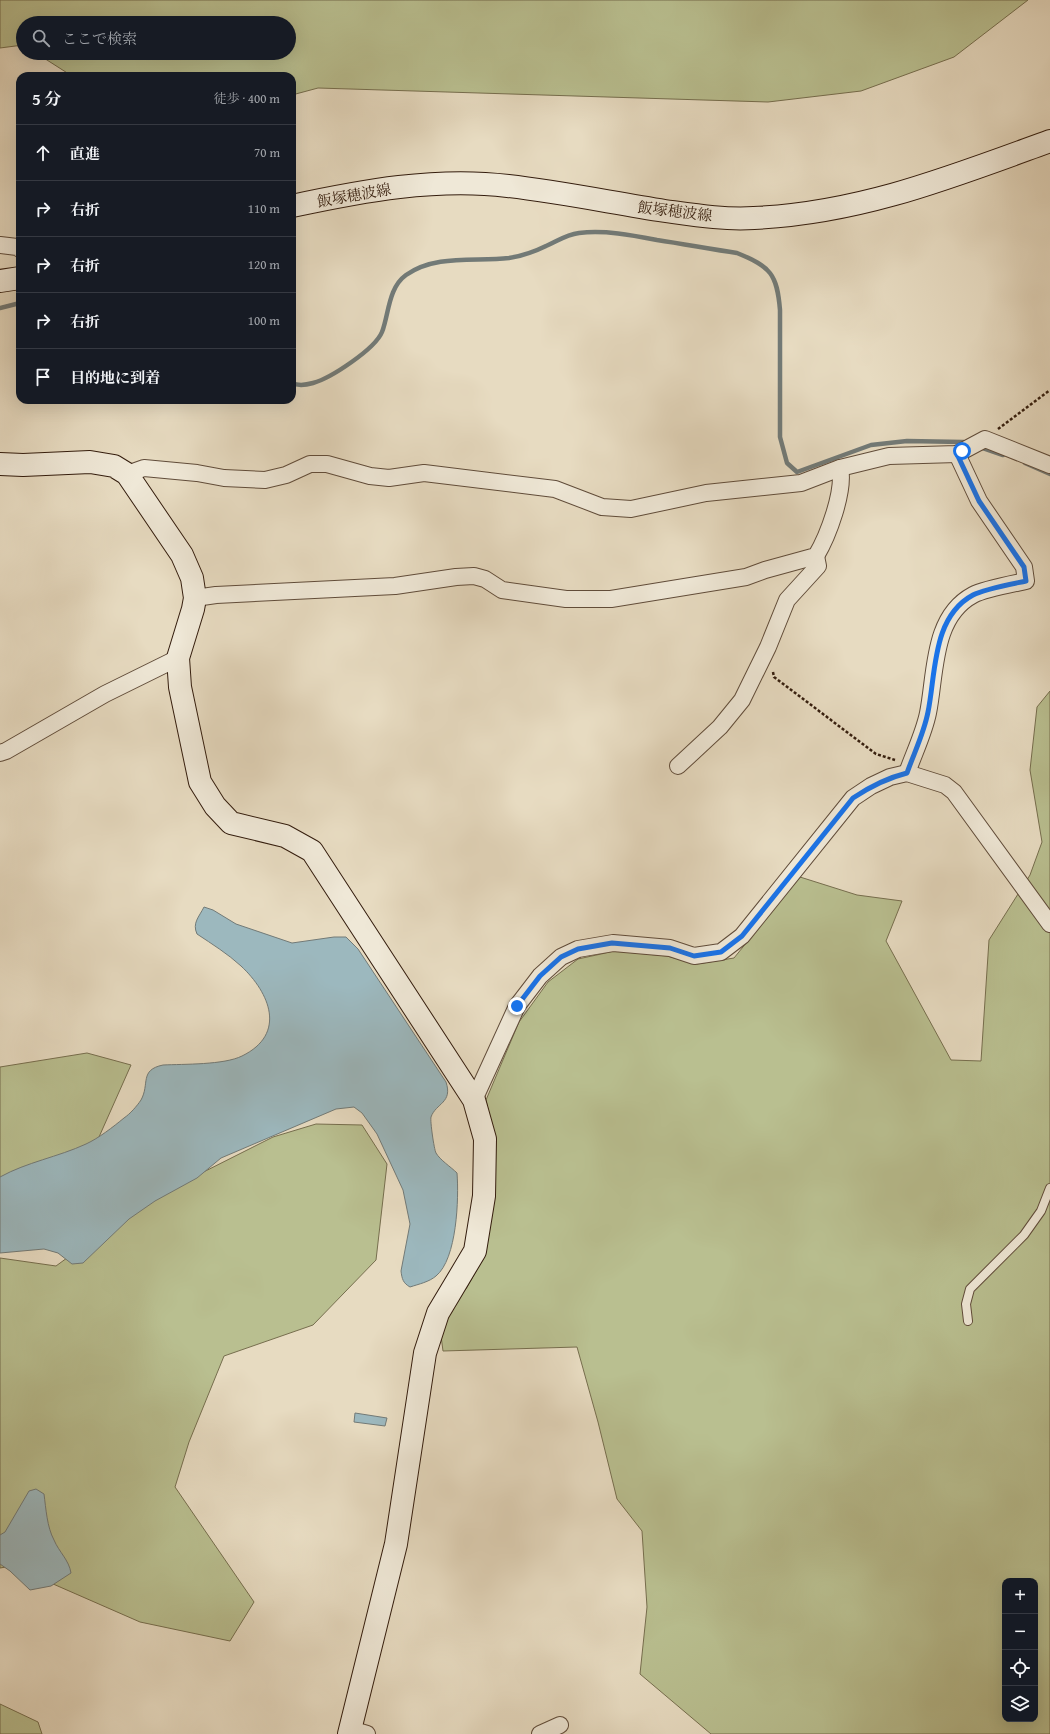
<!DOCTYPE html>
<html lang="ja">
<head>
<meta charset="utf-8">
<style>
  body { margin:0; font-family:"Gentium Book Plus","Noto Serif JP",serif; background:#242831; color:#f1f3f6 }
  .controls { position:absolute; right:12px; bottom:12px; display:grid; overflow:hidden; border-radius:8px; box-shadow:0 4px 16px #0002 }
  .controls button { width:36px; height:36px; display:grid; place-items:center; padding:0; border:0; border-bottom:1px solid #363941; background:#171b24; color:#f1f3f6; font:20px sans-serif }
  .stop { position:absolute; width:12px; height:12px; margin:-9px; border:3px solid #1a73e8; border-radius:50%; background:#fff }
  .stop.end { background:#1a73e8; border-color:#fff; box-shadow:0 1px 4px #0008 }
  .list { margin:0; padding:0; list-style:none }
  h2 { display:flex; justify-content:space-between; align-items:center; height:52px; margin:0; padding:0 16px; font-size:17px }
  h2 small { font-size:13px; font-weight:400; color:#9ea1a6 }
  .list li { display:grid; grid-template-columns:26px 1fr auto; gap:12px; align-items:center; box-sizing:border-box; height:56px; padding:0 16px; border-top:1px solid #363941 }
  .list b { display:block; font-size:15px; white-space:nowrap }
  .list em { font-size:13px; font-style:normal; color:#9ea1a6 }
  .icon { flex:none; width:22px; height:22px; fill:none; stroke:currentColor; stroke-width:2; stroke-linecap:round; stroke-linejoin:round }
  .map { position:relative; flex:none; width:1050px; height:1734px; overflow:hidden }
  .search { position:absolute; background:#171b24; box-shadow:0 4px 16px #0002; left:16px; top:16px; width:280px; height:44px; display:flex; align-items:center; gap:10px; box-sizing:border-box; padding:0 14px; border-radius:22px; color:#9ea1a6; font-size:15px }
  .panel { position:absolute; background:#171b24; box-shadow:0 4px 16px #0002; left:16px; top:72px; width:280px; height:332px; border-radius:12px }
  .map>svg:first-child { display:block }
  .green { fill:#b9bf90; stroke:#766e4e; fill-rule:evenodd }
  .water { fill:#9cb8be; stroke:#727a77 }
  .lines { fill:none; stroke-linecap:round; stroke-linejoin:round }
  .stream { stroke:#727a77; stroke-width:4.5 }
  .lane-casing { stroke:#604c3a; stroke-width:10 }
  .street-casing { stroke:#604c3a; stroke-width:18 }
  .secondary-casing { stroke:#331c0d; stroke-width:24 }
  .path { stroke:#331c0d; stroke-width:2.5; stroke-dasharray:3 2; stroke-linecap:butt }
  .lane { stroke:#efe8d7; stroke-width:8 }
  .street { stroke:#efe8d7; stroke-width:16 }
  .secondary { stroke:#efe8d7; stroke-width:22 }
  .route { stroke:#1a73e8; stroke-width:5 }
  .labels { text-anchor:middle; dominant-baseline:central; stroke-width:3.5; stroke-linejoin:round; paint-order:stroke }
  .street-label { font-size:15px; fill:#331c0d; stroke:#efe8d7 }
</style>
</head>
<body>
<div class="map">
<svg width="1050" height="1734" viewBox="0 0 1050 1734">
  <rect width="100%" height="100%" fill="#e7dbc1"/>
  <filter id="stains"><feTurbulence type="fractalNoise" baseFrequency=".005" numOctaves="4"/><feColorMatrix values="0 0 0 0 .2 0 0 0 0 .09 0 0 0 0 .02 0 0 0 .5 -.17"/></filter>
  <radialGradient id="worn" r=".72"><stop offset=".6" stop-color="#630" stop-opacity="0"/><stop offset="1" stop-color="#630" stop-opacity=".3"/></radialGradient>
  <g class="green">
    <path d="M0,0H1028L954,57L861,91L768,102L318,88L292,95V76H72L36,53H289V23H23V45L0,48Z"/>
    <path d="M1050,691V1734H711L640,1674L647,1607L642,1531L617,1499L598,1422L577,1347L443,1351L438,1313L466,1289L484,1257L494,1191L495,1142L486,1100L519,1022L548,982L578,959L615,951L667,956L697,964L734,958L800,877L857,895L902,901L886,941L951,1060L981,1061L989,940L1030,875L1042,842L1030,770L1037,707ZM1005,1581H1035V1719H1005Z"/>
    <path d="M87,1053L131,1065L95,1146L0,1197V1067Z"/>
    <path d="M316,1124L362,1125L387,1164L376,1260L313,1325L224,1356L189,1442L175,1487L254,1602L230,1641L140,1622L12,1566L0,1568V1258L56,1266L142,1203L273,1137Z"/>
    <path d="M0,1704L38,1722L42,1734H0Z"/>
  </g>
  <g class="water">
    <path d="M204,907L213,910L236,924L292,943L334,937H346L358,949L446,1082C453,1103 436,1103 431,1117C430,1121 434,1149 436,1153C440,1160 451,1167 457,1173C459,1198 457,1259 436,1276C429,1282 419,1284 410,1287C403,1283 402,1279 401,1271L410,1224L403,1190L377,1134L362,1113L354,1107L336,1109L221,1158L197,1178L155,1201L129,1219L83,1263L72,1264L58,1253L44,1249L0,1253V1177C27,1162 58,1157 86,1144C99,1138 113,1127 124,1118C130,1114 137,1106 141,1100C150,1084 139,1070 163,1065C184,1064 224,1065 242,1056C287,1034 270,993 241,966C228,954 212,944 197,934C192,923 199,917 204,907Z"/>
    <path d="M355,1413L387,1418L385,1426L354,1422Z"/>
    <path d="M36,1489L44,1494C46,1509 47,1527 54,1540C59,1552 69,1560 71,1573L51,1586L30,1590L10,1571L0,1564V1535L5,1532L29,1491Z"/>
  </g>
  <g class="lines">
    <g class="stream">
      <path d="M0,308L20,303"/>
      <path d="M292,383C298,386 306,385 313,383C331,378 375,349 382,332C389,314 388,288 406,275C436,254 475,262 509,258C522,256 534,252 546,246C558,241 565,235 579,233C605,230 631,235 657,240C684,244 710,249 737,253C771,267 777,274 780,310V437L787,463L797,472L871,445L907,441L963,442L969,444"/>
      <path d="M980,447L1003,455"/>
      <path d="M1025,463L1050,474"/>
    </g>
    <g class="lane-casing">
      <path id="lane" d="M968,1321L966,1304L970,1289L1024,1235L1041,1211L1050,1188"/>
    </g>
    <g class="street-casing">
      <g id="street">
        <path d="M0,245L17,247L20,249"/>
        <path d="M127,474L144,468L197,473L224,478L265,480L286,475L310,464H327L370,476L389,478L424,473L555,489L602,507L631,509L706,493L801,483L840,468L889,456L957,454L985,439L1050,465"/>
        <path d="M195,598L216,595L395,586L456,577L474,576L485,579L502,590L566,599H611L746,577L765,570L816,556C828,536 845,491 840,468"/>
        <path d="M0,753L6,751L105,694L178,658"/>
        <path d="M678,766L720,727L742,700L768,647L787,600L818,566L816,556"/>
        <path d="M907,773C914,753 924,733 928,713C936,673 932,617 973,595C984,589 1012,584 1026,581L1024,567L979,501L957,454"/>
        <path d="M474,1100L517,1006L540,976L561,957L578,949L613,943L670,948L694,956L721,952L742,936L853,798L871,786L890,777L907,773L945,785L954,792L1050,924"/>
        <path d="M350,1729L367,1734"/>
        <path d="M540,1734L560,1725"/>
      </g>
    </g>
    <g class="secondary-casing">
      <g id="secondary">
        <path d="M292,206C362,191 436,177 508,186C561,192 613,203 665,211C694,215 725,220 754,218C861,213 951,177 1050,141"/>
        <path d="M0,281L20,278"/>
        <path d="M0,464L23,465L90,462L114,466L127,474L182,555L192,578L195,598L193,609L178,658L180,687L200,782L215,806L231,823L285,836L312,851L474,1100L485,1139L484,1196L475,1251L438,1313L425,1353L396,1544L349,1734"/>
      </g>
    </g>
    <g class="path">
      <path d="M998,429L1050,390"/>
      <path d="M773,672L774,677L876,754L895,760"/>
    </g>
    <use href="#lane" class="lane"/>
    <use href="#street" class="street"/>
    <use href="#secondary" class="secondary"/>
  </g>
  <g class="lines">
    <path class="route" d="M517,1006L540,976L561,957L578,949L612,943L670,948L694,956L721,952L742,936L853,798C871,786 887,778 907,773C914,753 924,733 928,712C936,673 932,617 973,595C984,589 1012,584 1026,581L1024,567L979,501L957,454L962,451"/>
  </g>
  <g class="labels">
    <g class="street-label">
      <text transform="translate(354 195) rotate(-10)">飯塚穂波線</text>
      <text transform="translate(675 211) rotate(7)">飯塚穂波線</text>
    </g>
  </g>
  <rect width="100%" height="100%" filter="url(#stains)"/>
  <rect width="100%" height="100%" fill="url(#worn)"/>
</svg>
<div class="controls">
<button>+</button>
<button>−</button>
<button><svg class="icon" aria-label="locate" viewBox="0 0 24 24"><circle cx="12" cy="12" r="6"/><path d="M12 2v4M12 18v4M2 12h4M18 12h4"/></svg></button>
<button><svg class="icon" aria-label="layers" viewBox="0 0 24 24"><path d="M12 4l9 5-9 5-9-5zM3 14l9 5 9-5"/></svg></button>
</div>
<div class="stop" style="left:962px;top:451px"></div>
<div class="stop end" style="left:517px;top:1006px"></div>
<div class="search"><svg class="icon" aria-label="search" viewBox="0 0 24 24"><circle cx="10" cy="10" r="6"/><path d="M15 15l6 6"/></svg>ここで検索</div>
<section class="panel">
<h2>5 分<small>徒歩 · 400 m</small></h2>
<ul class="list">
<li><svg class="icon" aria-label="ahead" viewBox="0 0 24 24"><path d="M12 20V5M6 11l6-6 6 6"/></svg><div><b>直進</b></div><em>70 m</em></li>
<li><svg class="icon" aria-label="right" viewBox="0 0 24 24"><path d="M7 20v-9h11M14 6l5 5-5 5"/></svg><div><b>右折</b></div><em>110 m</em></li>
<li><svg class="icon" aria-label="right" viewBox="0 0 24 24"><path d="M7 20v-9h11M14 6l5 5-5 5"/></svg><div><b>右折</b></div><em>120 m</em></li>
<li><svg class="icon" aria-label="right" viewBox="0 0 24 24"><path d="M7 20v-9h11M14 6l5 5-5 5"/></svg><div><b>右折</b></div><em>100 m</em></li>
<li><svg class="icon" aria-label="arrive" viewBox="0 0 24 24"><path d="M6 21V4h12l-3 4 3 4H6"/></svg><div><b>目的地に到着</b></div></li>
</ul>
</section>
</div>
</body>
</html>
